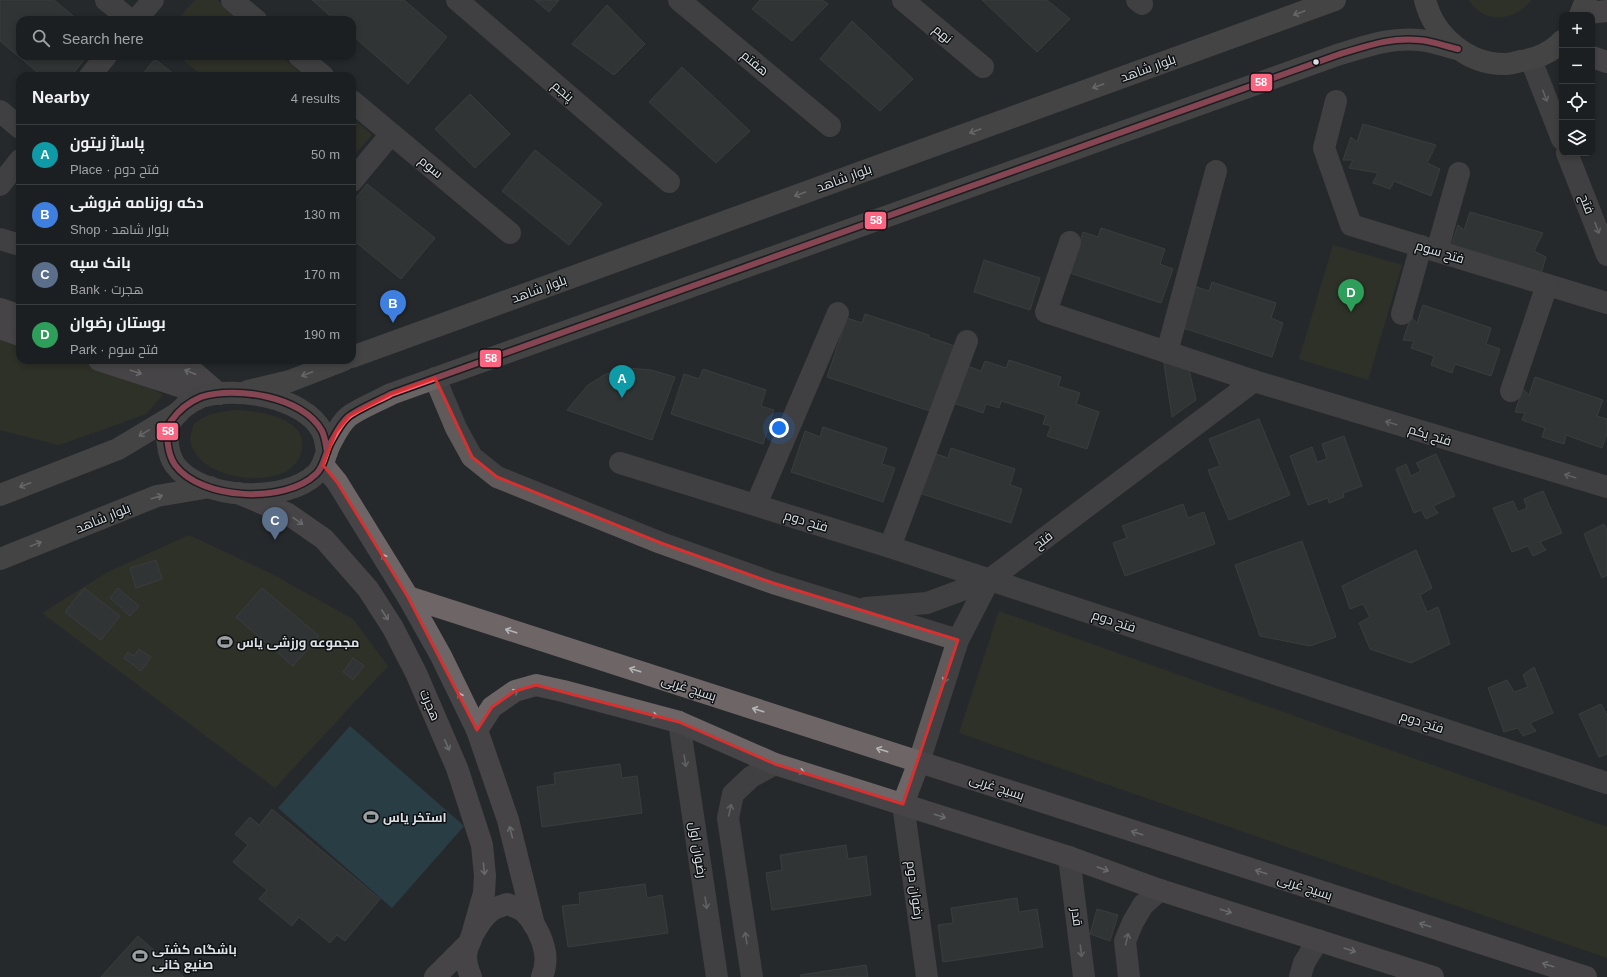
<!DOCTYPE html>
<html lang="en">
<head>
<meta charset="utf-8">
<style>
  body { margin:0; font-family:Arial,Cairo,sans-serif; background:#25272a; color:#f1f3f6 }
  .controls { position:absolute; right:12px; top:12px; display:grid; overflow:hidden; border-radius:8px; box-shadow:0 2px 6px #0003 }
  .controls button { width:36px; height:36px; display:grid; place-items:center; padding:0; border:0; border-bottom:1px solid #3a3d3f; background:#1c1f21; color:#f1f3f6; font:20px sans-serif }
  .you { position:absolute; left:779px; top:428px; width:14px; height:14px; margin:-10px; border:3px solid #fff; border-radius:50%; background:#1a73e8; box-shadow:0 0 0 6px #1a73e833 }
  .badge { display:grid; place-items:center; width:26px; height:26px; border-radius:50%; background:#9da1a4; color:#fff; font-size:13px; font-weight:700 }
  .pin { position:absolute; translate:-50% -33px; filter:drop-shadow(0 1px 2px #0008) }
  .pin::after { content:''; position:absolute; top:21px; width:14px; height:12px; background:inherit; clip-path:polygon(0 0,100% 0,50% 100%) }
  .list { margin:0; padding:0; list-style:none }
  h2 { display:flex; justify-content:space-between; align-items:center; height:52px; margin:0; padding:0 16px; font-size:17px }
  h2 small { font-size:13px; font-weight:400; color:#a0a2a5 }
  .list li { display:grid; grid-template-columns:26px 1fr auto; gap:12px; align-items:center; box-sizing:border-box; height:60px; padding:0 16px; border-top:1px solid #3a3d3f }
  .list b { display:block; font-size:15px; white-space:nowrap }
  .list p { margin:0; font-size:13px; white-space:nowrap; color:#a0a2a5 }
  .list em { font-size:13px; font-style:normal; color:#a0a2a5 }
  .icon { flex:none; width:22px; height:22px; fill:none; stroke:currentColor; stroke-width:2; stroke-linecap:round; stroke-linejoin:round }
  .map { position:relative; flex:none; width:1607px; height:977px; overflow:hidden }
  .search { position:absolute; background:#1c1f21; box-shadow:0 2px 6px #0003; left:16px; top:16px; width:340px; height:44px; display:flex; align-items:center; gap:10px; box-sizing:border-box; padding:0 14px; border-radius:12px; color:#a0a2a5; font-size:15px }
  .panel { position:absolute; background:#1c1f21; box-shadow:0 2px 6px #0003; left:16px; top:72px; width:340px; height:292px; border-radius:12px }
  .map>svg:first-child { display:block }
  .green { fill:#393a24 }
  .water { fill:#2b5562 }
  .building { fill:#3f4041; stroke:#525253 }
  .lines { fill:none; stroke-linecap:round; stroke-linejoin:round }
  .minor { stroke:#605a5b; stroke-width:22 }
  .secondary { stroke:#6d6566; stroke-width:22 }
  .primary { stroke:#696464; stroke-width:22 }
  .bus-1-casing { stroke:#0f1214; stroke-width:9 }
  .bus-1 { stroke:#fa6682; stroke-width:6 }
  .oneway { stroke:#afafb1 }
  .oneway2 { stroke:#a5a4a7 }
  .oneway3 { stroke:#b6b6b9 }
  .marked { fill:none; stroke:#d63131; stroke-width:3; stroke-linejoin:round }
  .bus-dot { fill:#dde1e5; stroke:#0f1214; stroke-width:1.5 }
  .labels { text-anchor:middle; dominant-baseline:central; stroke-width:3; stroke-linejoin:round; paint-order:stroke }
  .street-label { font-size:13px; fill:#dde1e5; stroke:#0f1214 }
  .poi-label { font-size:13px; font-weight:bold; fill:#dde1e5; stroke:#0f1214; text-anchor:start }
  .line-badge { stroke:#0f1214; stroke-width:1.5 }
  .badge-label { font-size:11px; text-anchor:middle; font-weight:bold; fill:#fff }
</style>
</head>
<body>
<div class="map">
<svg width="1607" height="977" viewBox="0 0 1607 977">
  <rect width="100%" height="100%" fill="#26292c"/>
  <g class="green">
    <path d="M195,0H217L240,20H177Z"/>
    <path d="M1469,0H1531C1515,21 1484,25 1469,0Z"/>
    <path d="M179,56H281L304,76H202Z"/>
    <path d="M352,118L372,135L352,157Z"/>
    <path d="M1333,245L1402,265L1368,380L1299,359Z"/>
    <path d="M0,337L20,343V360H75L142,383L163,395L146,414L59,445L0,430Z"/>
    <path d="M236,410C254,411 295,416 301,437C302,439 302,443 302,446C303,455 295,466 287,471C260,486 201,477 191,444C189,439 192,430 194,424C209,413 218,412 236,410Z"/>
    <path d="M189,535L270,573L353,619L388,666L275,788L42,613L108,572Z"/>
    <path d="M999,611L1607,827V958L959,733Z"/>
  </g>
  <path class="water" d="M350,726L464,826L392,908L278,808Z"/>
  <g class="building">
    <path d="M0,0H54L78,20H20V56H87L71,76H42L0,41Z"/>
    <path d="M312,0H404L447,37L408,84L352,35V20H335Z"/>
    <path d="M535,0H559L549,12Z"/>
    <path d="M760,0H822L828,4L792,41L752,9Z"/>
    <path d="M982,0H1047L1070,19L1037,52Z"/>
    <path d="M607,5L645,44L614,75L572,44Z"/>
    <path d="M852,21L913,79L880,111L820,59Z"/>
    <path d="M155,59L176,76H141Z"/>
    <path d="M682,67L750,131L716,163L649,102Z"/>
    <path d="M470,94L510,134L475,168L435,129Z"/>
    <path d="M1363,124L1436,145L1427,163L1440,169L1431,196L1394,181L1390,189L1373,183L1378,173L1349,168L1353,160H1343L1351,137L1357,142Z"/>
    <path d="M535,150L602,204L569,245L502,191Z"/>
    <path d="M367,184L435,238L401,279L352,239V203Z"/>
    <path d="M1470,212L1543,233L1534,251L1546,257L1538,284L1450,248L1458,225L1464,230Z"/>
    <path d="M1101,228L1165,249L1160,264L1173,269L1161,303L1070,273L1083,232L1098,237Z"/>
    <path d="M984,260L1040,278L1030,310L974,292Z"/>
    <path d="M1212,282L1276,303L1271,318L1283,323L1272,357L1180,327L1194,286L1209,291Z"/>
    <path d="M1423,305L1491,328L1486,344L1500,349L1491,376L1455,364L1452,373L1431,365L1434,356L1411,348L1414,341L1403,340L1411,317L1417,323Z"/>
    <path d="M865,314L929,335L928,337L958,347L936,413L827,377L847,318L862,323Z"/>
    <path d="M1163,357L1188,365L1196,400L1172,417Z"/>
    <path d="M1009,360L1061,377L1058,386L1080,393L1076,404L1099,412L1087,449L1047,436L1051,426L1043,424L1046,415L1001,401L999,408L986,404L983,413L947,401L959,363L981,371L985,361L1006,368Z"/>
    <path d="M627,368L651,370L675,377L652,440L567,410L588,385L606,374Z"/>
    <path d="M703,369L766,390L761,406L774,410L763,444L671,414L684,374L699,379Z"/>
    <path d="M1535,377L1603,400L1597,416L1607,419V434L1602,448L1566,435L1564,444L1542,437L1545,428L1522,420L1525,413L1515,412L1523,389L1529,395Z"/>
    <path d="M1259,419L1290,495L1229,520L1208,470L1220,466L1209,439Z"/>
    <path d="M823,427L887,448L882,464L895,468L883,502L791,472L805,431L820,437Z"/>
    <path d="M1344,436L1362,486L1343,493L1344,497L1329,503L1328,498L1308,505L1290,456L1312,447L1317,462L1327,459L1322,444Z"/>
    <path d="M951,448L1015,469L1010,485L1022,489L1011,523L919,493L933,453L948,458Z"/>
    <path d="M1436,454L1455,496L1433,506L1438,513L1426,519L1421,510L1414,513L1396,469L1406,464L1411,476L1421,471L1416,463Z"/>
    <path d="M1543,491L1562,533L1540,542L1546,550L1533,556L1528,546L1512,552L1493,508L1513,501L1518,512L1527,508L1524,499Z"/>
    <path d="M1183,504L1188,518L1204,512L1215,544L1125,576L1113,543L1127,538L1122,526Z"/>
    <path d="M1604,524L1607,530V575L1602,578L1584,534Z"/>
    <path d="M1302,541L1336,637L1310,646L1260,636L1235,565Z"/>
    <path d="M1416,550L1432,588L1420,595L1427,612L1438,607L1450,644L1411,663L1370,649L1359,623L1370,617L1363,604L1350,609L1342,586Z"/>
    <path d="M156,560L162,579L136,588L130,568Z"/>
    <path d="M84,588L120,616L101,640L65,612Z"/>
    <path d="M118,588L139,606L130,616L110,598Z"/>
    <path d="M262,588L319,636L293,666L236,617Z"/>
    <path d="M139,649L151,657L141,671L124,658L128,652L134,656Z"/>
    <path d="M353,658L364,666L353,680L343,672Z"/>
    <path d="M1534,667L1553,713L1530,723L1536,731L1523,736L1518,728L1504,732L1488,688L1507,680L1514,692L1528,687L1523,675Z"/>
    <path d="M1601,704L1607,715V754L1599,757L1579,714Z"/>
    <path d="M620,764L622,778L637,776L642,813L542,827L537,787L555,784L554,773Z"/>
    <path d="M272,809L380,899L345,941L337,935L330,943L299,917L292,926L259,899L267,890L233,862L248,845L235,834L250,817L259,825Z"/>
    <path d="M846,845L848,859L866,856L871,895L772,910L766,873L782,870L780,855Z"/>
    <path d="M645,884L647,898L662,895L668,933L568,947L562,906L580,904L579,893Z"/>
    <path d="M1017,898L1019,912L1037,909L1043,947L943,962L938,925L953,923L951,908Z"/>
    <path d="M1097,909L1118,915L1110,941L1090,934Z"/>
    <path d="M138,936L184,977H101Z"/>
    <path d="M866,965L868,977H801L800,975Z"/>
  </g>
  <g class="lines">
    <g class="minor">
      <path d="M106,0L130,20"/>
      <path d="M232,0L256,20"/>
      <path d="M457,0L669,182"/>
      <path d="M679,0L830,126"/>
      <path d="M903,0L983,67"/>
      <path d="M1137,0L1142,4"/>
      <path d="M136,20L153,0"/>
      <path d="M299,56L323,76"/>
      <path d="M1531,60L1562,139"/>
      <path d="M90,76L106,56"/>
      <path d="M352,101L510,233"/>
      <path d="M1336,101L1324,148L1351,225L1607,303"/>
      <path d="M0,111L20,128"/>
      <path d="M1567,153L1607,255"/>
      <path d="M352,181L391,134"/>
      <path d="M0,185L20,160"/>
      <path d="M0,239L20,245"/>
      <path d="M1070,242L1046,312L1254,381L1607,487"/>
      <path d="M1437,251L1459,173"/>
      <path d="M1402,314L1421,246"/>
      <path d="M1167,352L1216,171"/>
      <path d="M435,378L456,428L472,457L497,477L661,543L773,583L958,640"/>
      <path d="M1511,391L1547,285"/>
      <path d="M620,463L890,547L1607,783"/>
      <path d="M756,505L838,313"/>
      <path d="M890,547L967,341"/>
      <path d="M866,608L927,603L989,580"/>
      <path d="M679,722L717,977"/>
      <path d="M919,762L958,640L989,580L1254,381"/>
      <path d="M903,804L927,977"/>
      <path d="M1069,857L1084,977"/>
      <path d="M752,977L728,818L733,794L751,777L775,764"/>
      <path d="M1129,977L1125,941L1133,922L1143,905L1160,890"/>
      <path d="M1300,977L1304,963L1318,940"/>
    </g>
    <g class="secondary">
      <path d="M1587,15L1589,13L1607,11"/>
      <path d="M1592,57L1607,62"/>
      <path d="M0,309L20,316"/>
      <path d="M0,328L20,335"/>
      <path d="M99,360L182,387L197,399"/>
      <path d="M155,360L195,373L219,394"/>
      <path d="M323,465L337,482L408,597L441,656L477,730L508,820L534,925"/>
      <path d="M238,493L288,514L324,539L368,589L393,628L416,673L457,768L482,845L485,876L484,893L470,942L435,977"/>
      <path d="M408,597L1586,977"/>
      <path d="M477,730L492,707L515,691L536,685L563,691L679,722L775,764L1069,857L1160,890L1433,977"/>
      <path d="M903,804L919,762"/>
      <path d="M471,977C468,970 466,963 466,956C467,941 481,918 492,910C497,907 502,906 507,904C512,906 520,908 524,912C536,923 548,948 545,965C545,969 543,973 542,977"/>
    </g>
    <g class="primary">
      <path d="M1425,0C1434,36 1468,65 1506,64C1511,64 1517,62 1521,61C1536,59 1552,52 1562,41"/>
      <path d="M1580,15L1586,0"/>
      <path d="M352,357L1335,0"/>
      <path d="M248,391L290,381L344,360"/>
      <path d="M327,452C326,445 325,437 322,431C303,396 235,386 201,397C189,402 178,411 171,421C164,432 168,455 175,465C201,500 285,504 316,474C324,467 325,454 330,444C335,435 340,424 348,417C356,410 380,400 391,394L1340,54C1367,46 1391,37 1419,40C1432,41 1445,46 1458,49"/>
      <path d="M0,495L118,449L178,413"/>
      <path d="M0,559L157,496L210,487"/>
    </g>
    <g class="bus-1-casing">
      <path id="bus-1" d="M327,452C326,445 325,437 322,431C303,396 235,386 201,397C189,402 178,411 171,421C164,432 168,455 175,465C201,500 285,504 316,474C324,467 325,454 330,444C335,435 340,424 348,417C356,410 380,400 391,394L1340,54C1367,46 1391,37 1419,40C1432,41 1445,46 1458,49"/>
    </g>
    <use href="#bus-1" class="bus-1"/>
  </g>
  <defs><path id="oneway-shaft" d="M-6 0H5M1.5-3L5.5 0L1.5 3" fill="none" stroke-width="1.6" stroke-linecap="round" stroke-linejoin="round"/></defs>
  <g class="oneway">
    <use href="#oneway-shaft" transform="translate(1299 13) rotate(160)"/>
    <use href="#oneway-shaft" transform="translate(1098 86) rotate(160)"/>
    <use href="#oneway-shaft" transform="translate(975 131) rotate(160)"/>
    <use href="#oneway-shaft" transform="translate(800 194) rotate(160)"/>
    <use href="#oneway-shaft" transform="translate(307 374) rotate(159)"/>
    <use href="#oneway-shaft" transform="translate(144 433) rotate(149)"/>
    <use href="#oneway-shaft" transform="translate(25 485) rotate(159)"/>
    <use href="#oneway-shaft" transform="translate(157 497) rotate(-16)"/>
    <use href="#oneway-shaft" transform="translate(36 544) rotate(-22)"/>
  </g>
  <g class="oneway2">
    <use href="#oneway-shaft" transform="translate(1545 96) rotate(69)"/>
    <use href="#oneway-shaft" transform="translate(1597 228) rotate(69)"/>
    <use href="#oneway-shaft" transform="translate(1391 423) rotate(-163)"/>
    <use href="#oneway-shaft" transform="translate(1570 476) rotate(-163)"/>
    <use href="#oneway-shaft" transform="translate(946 677) rotate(108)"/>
    <use href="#oneway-shaft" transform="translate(685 761) rotate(81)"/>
    <use href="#oneway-shaft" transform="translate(730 810) rotate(-78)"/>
    <use href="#oneway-shaft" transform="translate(706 903) rotate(81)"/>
    <use href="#oneway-shaft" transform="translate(746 938) rotate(-99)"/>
    <use href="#oneway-shaft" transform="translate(1127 939) rotate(-77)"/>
    <use href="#oneway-shaft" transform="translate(1081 951) rotate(83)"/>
  </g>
  <g class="oneway3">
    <use href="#oneway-shaft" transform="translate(136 372) rotate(18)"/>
    <use href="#oneway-shaft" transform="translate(190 372) rotate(-158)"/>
    <use href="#oneway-shaft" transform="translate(298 521) rotate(35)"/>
    <use href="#oneway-shaft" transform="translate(385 559) rotate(-122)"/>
    <use href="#oneway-shaft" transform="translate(385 615) rotate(57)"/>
    <use href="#oneway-shaft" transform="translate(511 631) rotate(-162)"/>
    <use href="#oneway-shaft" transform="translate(635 670) rotate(-162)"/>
    <use href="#oneway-shaft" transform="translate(513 693) rotate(-29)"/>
    <use href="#oneway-shaft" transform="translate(461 698) rotate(-116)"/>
    <use href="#oneway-shaft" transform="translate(758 710) rotate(-162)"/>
    <use href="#oneway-shaft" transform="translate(652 715) rotate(15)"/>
    <use href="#oneway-shaft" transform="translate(447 745) rotate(67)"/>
    <use href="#oneway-shaft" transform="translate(882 750) rotate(-162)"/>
    <use href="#oneway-shaft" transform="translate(799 771) rotate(17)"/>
    <use href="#oneway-shaft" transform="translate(940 816) rotate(18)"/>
    <use href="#oneway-shaft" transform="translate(511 832) rotate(-104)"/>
    <use href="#oneway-shaft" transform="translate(1137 833) rotate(-162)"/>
    <use href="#oneway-shaft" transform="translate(484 869) rotate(84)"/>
    <use href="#oneway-shaft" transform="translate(1103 869) rotate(20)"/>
    <use href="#oneway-shaft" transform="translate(1261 872) rotate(-162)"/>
    <use href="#oneway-shaft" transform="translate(1226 911) rotate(18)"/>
    <use href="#oneway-shaft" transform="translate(1425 925) rotate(-162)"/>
    <use href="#oneway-shaft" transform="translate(1350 950) rotate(18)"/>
    <use href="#oneway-shaft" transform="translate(1548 965) rotate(-162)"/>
  </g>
  <path d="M0 0H1607V977H0ZM435,378L472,457L497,477L661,543L773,583L958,640L903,804L775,764L679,722L536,685L515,691L492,707L477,730L408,597L337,482L323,465L336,432L349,416L391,394Z" fill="#26292c" fill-opacity=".55" fill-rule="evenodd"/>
  <path class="marked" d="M435,378L472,457L497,477L661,543L773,583L958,640L903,804L775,764L679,722L536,685L515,691L492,707L477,730L408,597L337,482L323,465L336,432L349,416L391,394Z"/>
  <defs>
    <g id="stadium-bare" transform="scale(1.2)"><path d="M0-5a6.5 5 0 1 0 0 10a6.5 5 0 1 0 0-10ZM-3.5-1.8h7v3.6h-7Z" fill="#9da1a4" stroke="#0f1214" stroke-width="2.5" paint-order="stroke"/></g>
  </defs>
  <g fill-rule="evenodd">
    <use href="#stadium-bare" x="225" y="642"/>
    <use href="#stadium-bare" x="371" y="817"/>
    <use href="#stadium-bare" x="140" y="956"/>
  </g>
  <circle class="bus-dot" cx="1316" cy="62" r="3.5"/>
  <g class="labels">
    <g class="street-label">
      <text transform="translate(943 34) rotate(40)">نهم</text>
      <text transform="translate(755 63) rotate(40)">هفتم</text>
      <text transform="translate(1148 68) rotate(-20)">بلوار شاهد</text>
      <text transform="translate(563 91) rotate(41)">پنجم</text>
      <text transform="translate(431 167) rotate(40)">سوم</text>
      <text transform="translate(844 178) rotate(-20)">بلوار شاهد</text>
      <text transform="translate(1587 204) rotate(69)">فتح</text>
      <text transform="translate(1440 252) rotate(17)">فتح سوم</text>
      <text transform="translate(539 289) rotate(-20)">بلوار شاهد</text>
      <text transform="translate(1430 435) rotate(17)">فتح یکم</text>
      <text transform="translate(103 518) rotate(-22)">بلوار شاهد</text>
      <text transform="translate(806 521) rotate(17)">فتح دوم</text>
      <text transform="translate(1043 540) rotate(-37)">فتح</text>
      <text transform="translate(1114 621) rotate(18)">فتح دوم</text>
      <text transform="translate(689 688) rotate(18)">بسیج غربی</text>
      <text transform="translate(430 705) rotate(67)">هجرت</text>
      <text transform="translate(1422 722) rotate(18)">فتح دوم</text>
      <text transform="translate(997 787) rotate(18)">بسیج غربی</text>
      <text transform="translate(698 850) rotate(81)">رضوان اول</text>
      <text transform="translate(1305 887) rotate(18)">بسیج غربی</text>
      <text transform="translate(915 890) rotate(82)">رضوان دوم</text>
      <text transform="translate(1077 917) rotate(83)">قدر</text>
    </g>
    <g class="poi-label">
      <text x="237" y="642">مجموعه ورزشی یاس</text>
      <text x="383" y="817">استخر یاس</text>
      <text x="152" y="949">باشگاه کشتی<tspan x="152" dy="15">صنیع خانی</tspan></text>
    </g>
  </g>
  <g class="line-badge">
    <rect x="1250" y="73" width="23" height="19" rx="4" fill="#fa6682"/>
    <rect x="864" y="211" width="23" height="19" rx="4" fill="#fa6682"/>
    <rect x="479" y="349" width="23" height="19" rx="4" fill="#fa6682"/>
    <rect x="156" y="422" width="23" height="19" rx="4" fill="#fa6682"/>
  </g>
  <g class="badge-label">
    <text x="1261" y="86">58</text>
    <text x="876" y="224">58</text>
    <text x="491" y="362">58</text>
    <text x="168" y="435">58</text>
  </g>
</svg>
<div class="controls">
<button>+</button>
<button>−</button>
<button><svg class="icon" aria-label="locate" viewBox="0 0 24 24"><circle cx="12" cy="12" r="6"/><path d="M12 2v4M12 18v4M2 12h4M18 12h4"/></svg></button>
<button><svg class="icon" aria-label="layers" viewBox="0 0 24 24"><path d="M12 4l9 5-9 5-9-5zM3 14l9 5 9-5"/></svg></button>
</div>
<div class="you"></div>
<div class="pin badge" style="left:622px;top:398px;background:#0f9aa8">A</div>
<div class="pin badge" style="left:393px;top:323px;background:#3f7fe0">B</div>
<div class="pin badge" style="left:275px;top:540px;background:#5c6f8a">C</div>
<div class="pin badge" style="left:1351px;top:312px;background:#2e9e5b">D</div>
<div class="search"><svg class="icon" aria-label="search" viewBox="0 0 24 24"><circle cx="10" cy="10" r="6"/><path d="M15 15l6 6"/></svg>Search here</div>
<section class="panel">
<h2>Nearby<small>4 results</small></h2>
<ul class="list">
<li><span class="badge" style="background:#0f9aa8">A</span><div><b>پاساژ زیتون</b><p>Place · فتح دوم</p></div><em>50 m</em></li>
<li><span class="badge" style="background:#3f7fe0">B</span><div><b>دکه روزنامه فروشی</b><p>Shop · بلوار شاهد</p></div><em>130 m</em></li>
<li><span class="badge" style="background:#5c6f8a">C</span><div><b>بانک سپه</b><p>Bank · هجرت</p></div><em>170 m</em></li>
<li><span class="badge" style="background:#2e9e5b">D</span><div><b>بوستان رضوان</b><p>Park · فتح سوم</p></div><em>190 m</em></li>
</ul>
</section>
</div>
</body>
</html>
